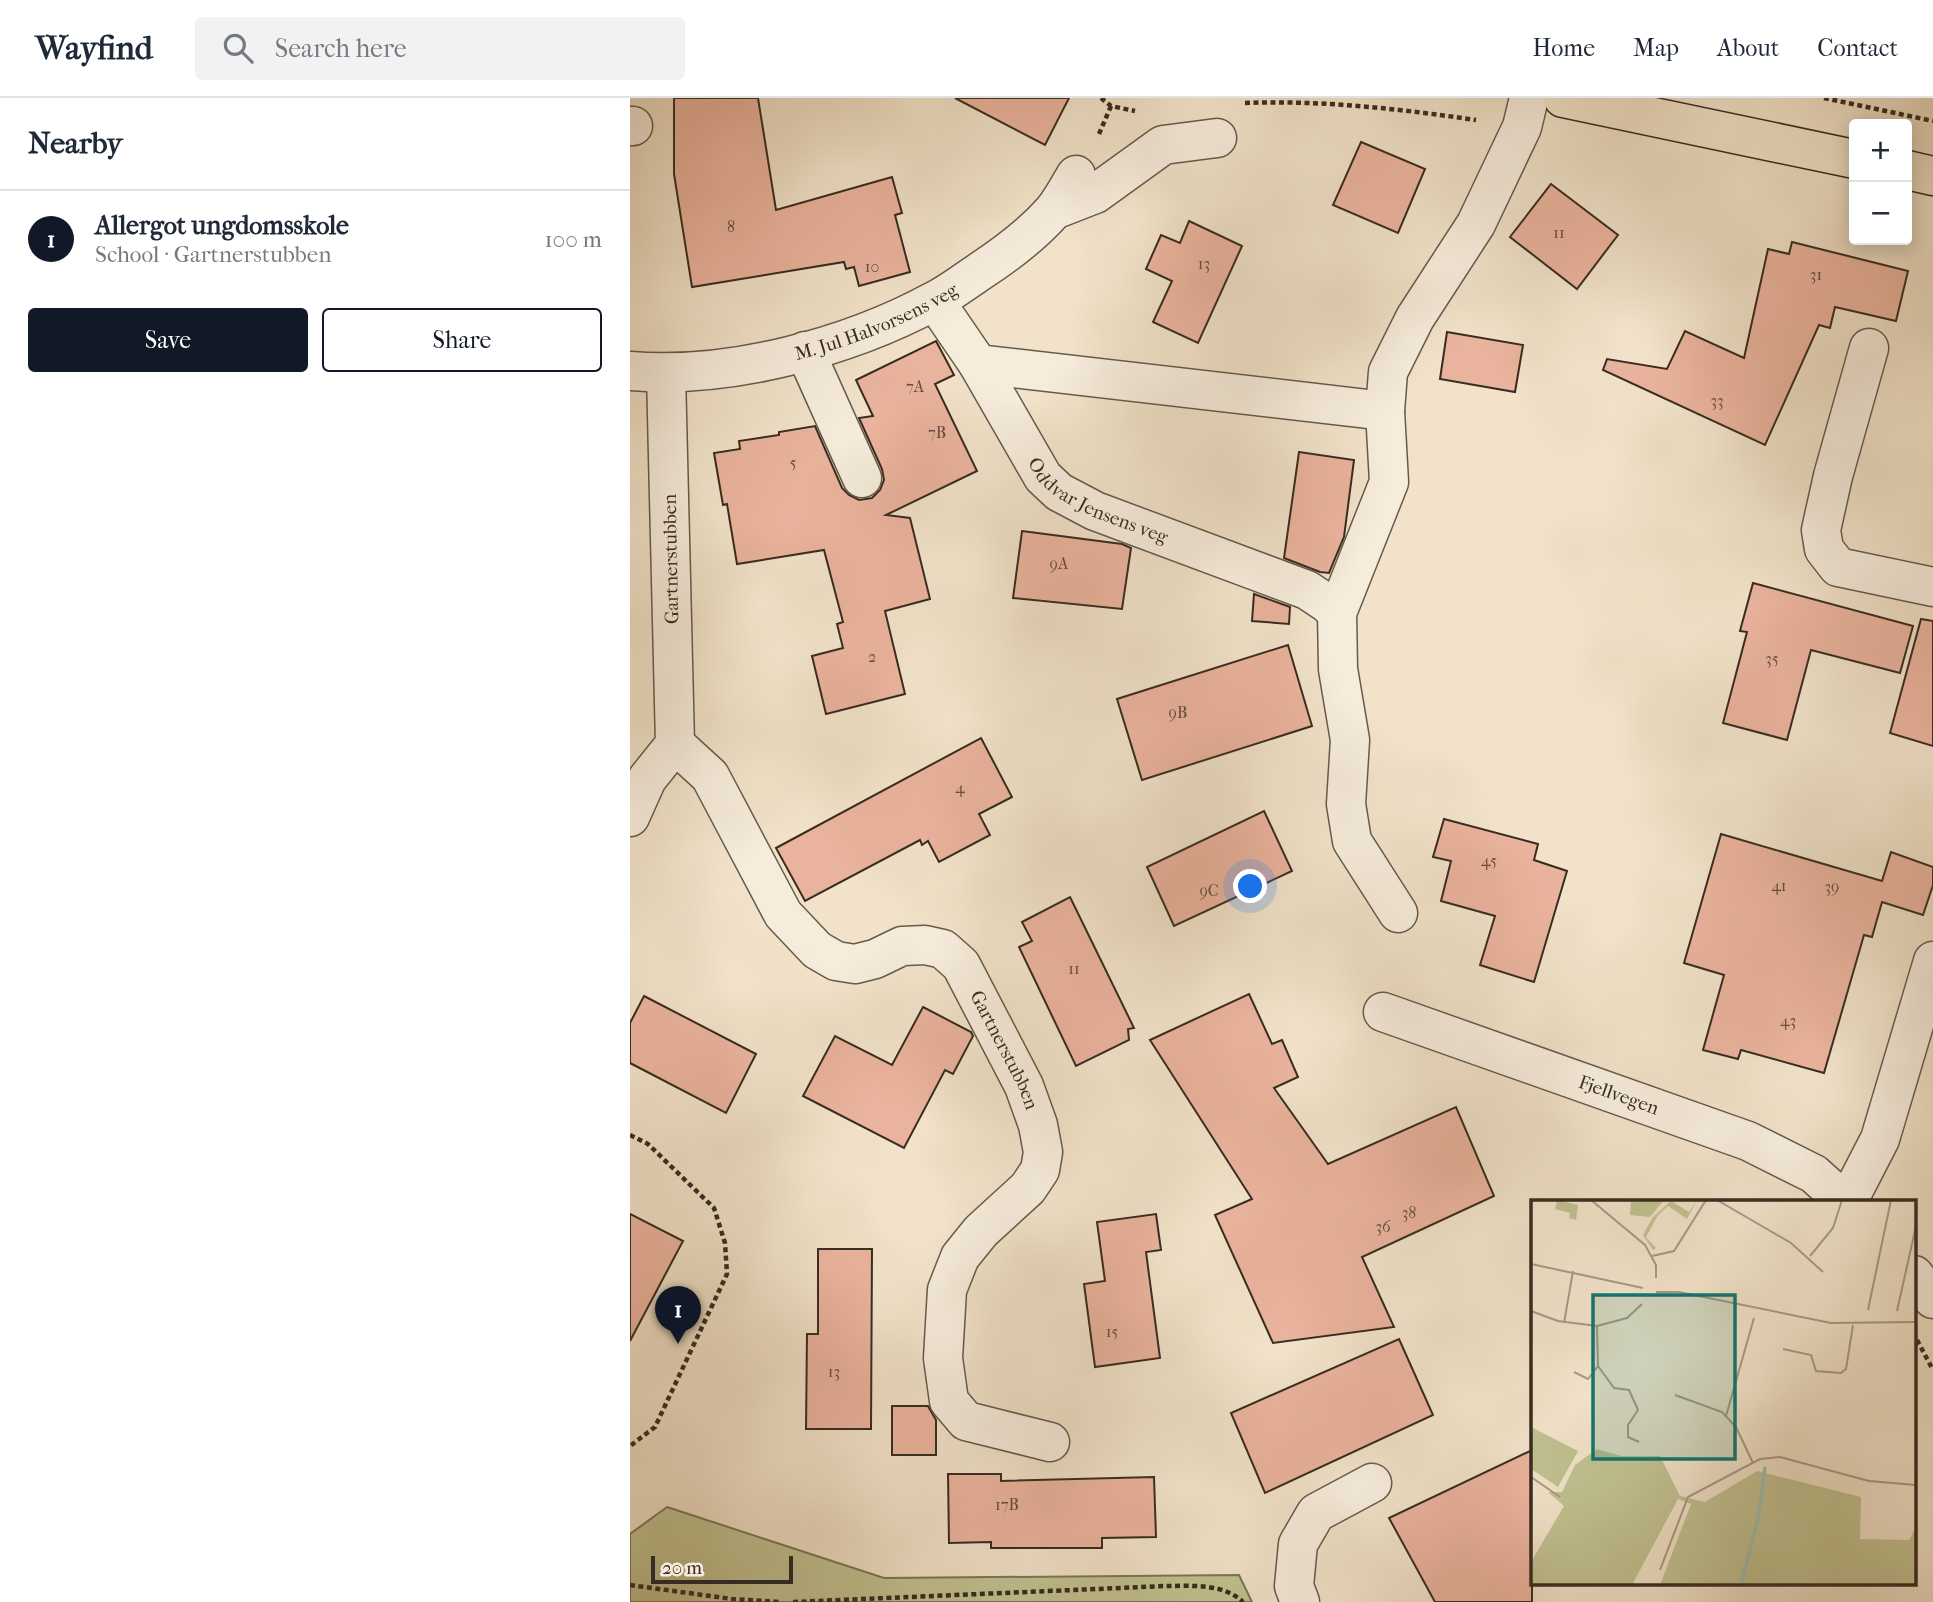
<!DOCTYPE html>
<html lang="en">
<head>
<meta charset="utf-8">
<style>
  body { margin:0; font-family:"IM FELL French Canon",serif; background:#f2f2f3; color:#1f2937 }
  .controls { position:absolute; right:21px; top:21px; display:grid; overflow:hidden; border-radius:7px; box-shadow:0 4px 18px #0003 }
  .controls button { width:63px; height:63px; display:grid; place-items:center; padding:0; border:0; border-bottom:2px solid #e0e1e3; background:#fff; color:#1f2937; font:35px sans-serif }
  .scale { position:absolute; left:21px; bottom:18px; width:142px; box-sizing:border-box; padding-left:7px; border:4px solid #372c21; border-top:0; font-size:19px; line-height:24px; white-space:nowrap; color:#372c21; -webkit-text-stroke:5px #f6ecdc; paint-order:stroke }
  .you { position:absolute; left:621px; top:789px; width:24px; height:24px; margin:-18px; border:5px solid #fff; border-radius:50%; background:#1a73e8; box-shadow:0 0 0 10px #1a73e833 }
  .badge { display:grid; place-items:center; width:46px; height:46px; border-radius:50%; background:#111827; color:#fff; font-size:23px; font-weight:700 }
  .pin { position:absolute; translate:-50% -58px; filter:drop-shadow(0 2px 4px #0008) }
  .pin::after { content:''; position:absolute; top:37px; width:24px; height:21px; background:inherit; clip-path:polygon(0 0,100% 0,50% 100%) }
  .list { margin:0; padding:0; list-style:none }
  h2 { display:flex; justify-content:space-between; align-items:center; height:91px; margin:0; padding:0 28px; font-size:30px }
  h2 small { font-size:23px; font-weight:400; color:#747a83 }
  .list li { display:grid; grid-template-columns:46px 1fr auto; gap:21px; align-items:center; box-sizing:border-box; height:98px; padding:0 28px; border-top:2px solid #e0e1e3 }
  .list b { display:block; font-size:26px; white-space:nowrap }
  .list p { margin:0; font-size:23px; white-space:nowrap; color:#747a83 }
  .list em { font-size:23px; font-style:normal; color:#747a83 }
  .actions { display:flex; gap:14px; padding:21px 28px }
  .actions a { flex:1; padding:16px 0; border:2px solid #111827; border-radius:7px; text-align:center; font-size:24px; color:#111827 }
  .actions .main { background:#111827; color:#fff }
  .icon { flex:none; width:38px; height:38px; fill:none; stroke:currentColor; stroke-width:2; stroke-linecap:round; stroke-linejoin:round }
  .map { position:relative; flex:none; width:1303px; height:1504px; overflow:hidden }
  header { display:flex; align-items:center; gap:42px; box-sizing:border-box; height:98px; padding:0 35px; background:#fff; border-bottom:2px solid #e0e1e3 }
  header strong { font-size:33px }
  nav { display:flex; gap:38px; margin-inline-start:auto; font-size:24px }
  .search { width:490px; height:63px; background:#f2f2f3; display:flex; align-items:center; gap:18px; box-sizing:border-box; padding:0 24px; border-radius:7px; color:#747a83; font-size:26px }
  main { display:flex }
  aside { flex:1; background:#fff }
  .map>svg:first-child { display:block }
  .green { fill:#c1c191; stroke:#7c7659; stroke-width:2 }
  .building { fill:#eab39d; stroke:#372c21; stroke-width:2 }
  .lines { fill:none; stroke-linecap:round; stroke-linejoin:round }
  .minor-casing { stroke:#665a4b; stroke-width:41 }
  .major-casing { stroke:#372c21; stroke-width:41 }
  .path { stroke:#372c21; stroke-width:4.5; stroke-dasharray:5 3.5; stroke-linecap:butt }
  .minor { stroke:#f6ecdc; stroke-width:38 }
  .major { stroke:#f1e2c9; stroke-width:38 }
  .labels { text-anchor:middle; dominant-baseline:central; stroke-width:6; stroke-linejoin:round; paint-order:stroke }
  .number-label { font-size:16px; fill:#644e40 }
  .street-label { font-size:19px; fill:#372c21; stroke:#f6ecdc }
  .inset-river { fill:none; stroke:#9bbeb2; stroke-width:3.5 }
  .inset-road { fill:none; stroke:#a79986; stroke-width:2 }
  .view { fill:#0f766e; fill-opacity:0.15; stroke:#0f766e; stroke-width:3.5 }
  .inset-edge { fill:none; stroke:#372c21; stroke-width:3.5 }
</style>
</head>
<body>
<header>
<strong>Wayfind</strong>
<div class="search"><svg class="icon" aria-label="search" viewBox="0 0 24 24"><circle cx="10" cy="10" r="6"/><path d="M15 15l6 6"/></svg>Search here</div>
<nav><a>Home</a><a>Map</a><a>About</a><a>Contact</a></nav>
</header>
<main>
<aside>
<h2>Nearby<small></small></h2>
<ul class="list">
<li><span class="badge">1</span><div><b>Allergot ungdomsskole</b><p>School · Gartnerstubben</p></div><em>100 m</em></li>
</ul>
<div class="actions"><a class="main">Save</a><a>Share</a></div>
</aside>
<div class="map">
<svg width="1303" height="1504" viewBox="0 0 1303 1504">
  <rect width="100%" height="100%" fill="#f1e2c9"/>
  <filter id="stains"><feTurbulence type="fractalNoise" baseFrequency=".00286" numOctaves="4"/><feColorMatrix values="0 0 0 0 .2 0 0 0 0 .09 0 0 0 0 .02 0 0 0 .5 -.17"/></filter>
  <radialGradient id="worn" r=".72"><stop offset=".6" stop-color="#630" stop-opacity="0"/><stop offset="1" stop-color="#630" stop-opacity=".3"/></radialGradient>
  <path class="green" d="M37,1409L254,1480L609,1477L622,1504H0V1436Z"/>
  <g class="building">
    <path d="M44,0H128L146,112L262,79L272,115L265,117L280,174L229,188L224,169L216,171L214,164L62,189L44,76Z"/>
    <path d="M325,0H439L415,47Z"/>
    <path d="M731,44L795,71L768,135L703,107Z"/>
    <path d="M921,86L988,137L947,191L880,139Z"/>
    <path d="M559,123L612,148L568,245L523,224L542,183L516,171L531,137L550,145Z"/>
    <path d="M1162,144L1278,173L1266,223L1205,209L1200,230L1189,227L1135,347L973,272L977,261L1037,271L1055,233L1114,260L1138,151L1159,156Z"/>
    <path d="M817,234L893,247L885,294L810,281Z"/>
    <path d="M306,243L324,277L305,286L347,373L256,417L280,420L300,501L255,513L275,596L196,616L182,558L213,550L207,526L213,524L194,452L107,466L97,406L93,407L84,355L110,351L109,343L149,337V334L185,328L212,390L219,397L229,402L242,400L250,392L254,382L252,371L229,320L243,318L226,282Z"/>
    <path d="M669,354L724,362L714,439L699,475L690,474L654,460Z"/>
    <path d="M392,433L492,446L501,450L492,511L383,500Z"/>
    <path d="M1123,485L1283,528L1270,575L1181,552L1157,642L1093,625L1117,534L1110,533Z"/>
    <path d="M624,496L660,509L659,526L622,523Z"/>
    <path d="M1291,521L1303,523V648L1260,635Z"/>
    <path d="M658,547L682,628L512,682L487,601Z"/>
    <path d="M351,640L382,699L349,716L360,737L309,764L298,743L292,747L290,742L175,803L146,750Z"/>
    <path d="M634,713L662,773L544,828L517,769Z"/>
    <path d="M814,721L908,746L904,762L937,773L904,884L850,867L865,818L811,803L821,763L803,759Z"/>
    <path d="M1091,736L1252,783L1261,754L1303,769V787L1293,817L1252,804L1242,839L1234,837L1194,975L1111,952L1108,961L1073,952L1094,877L1054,865Z"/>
    <path d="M440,799L504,930L498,931L499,942L446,968L389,849L402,843L392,824Z"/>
    <path d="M619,896L642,946L652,942L668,979L644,990L698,1066L826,1009L864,1098L732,1159L764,1229L643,1245L585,1117L622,1101L520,942Z"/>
    <path d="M14,898L126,956L96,1015L0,965V925Z"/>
    <path d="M293,909L341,934L343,938L323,976L315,972L274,1050L173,998L205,938L262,967Z"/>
    <path d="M0,1116L53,1143L0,1243Z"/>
    <path d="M526,1116L531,1152L516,1154L530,1260L465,1269L454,1186L475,1183L467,1124Z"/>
    <path d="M188,1151H242L241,1331H176L177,1236H188Z"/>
    <path d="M769,1241L803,1317L635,1395L601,1315Z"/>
    <path d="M262,1308H298L306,1322V1357H262Z"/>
    <path d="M902,1352V1504H805L759,1420Z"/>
    <path d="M318,1376H371V1383L524,1379L526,1439L472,1440V1450H361V1444L319,1445Z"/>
  </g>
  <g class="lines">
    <g class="minor-casing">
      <g id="minor">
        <path d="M0,28H3"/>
        <path d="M424,112L465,96L533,47L587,40"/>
        <path id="s1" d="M305,203L348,266L413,379L429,394L465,413L677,492L698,506L707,515"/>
        <path d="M1239,250L1203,378L1191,432L1194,451L1208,469L1303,489"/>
        <path d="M175,253L232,380"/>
        <path d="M348,266L755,313"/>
        <path id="s2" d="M0,273C99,281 217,250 304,203C320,195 334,184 349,174C375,157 402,137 423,113C432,102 439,88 446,77"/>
        <path id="s3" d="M45,646L80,678L153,816L187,852L206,863L225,866L245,861L272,848L295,847L313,851L331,867L394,988L408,1027L413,1054L410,1072L398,1090L351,1133L330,1159L317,1192L313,1260L319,1303L336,1323L420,1344"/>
        <path d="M0,719L17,681L45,646L36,276"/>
        <path d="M768,815L722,743L716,706L720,642L708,571L707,515L759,384L755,313L758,274L785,220L846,126L892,29L899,0"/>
        <path id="s4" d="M753,914L1118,1043L1184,1076L1214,1103"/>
        <path d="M1218,1103L1250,1041L1303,863"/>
        <path d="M1284,1177L1303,1201"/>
        <path d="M670,1504L664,1488L668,1446L686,1415L742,1385"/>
      </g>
    </g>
    <g class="major-casing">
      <g id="major">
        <path d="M933,0L1224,61"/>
        <path d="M1277,72L1303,78"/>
      </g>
    </g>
    <g class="path">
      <path d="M471,0L481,8L505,13"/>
      <path d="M1194,0L1303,23"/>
      <path d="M615,5C692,2 770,11 846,22"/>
      <path d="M469,36L481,8"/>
      <path d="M0,1037L18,1046L84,1110L95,1145L97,1176L25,1329L0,1348"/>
      <path d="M1287,1242L1303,1272"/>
      <path d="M0,1487L102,1501L150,1504"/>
      <path d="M163,1504L536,1488C562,1488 593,1485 613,1504"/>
    </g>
    <use href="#minor" class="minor"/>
    <use href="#major" class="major"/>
  </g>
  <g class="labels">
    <g class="number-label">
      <text x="101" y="128">8</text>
      <text x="929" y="134">11</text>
      <text x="574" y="165">13</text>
      <text x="242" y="168">10</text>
      <text x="1186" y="176">31</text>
      <text x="285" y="288">7A</text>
      <text x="1087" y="302">33</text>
      <text x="307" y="334">7B</text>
      <text x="163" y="364">5</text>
      <text x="429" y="465">9A</text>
      <text x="242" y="558">2</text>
      <text x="1142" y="560">35</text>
      <text x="548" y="614">9B</text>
      <text x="330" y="689">4</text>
      <text x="859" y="762">45</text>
      <text x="1149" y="787">41</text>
      <text x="1202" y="788">39</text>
      <text x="579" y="792">9C</text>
      <text x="444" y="870">11</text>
      <text x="1158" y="922">43</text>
      <text x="779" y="1114">38</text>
      <text x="753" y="1128">36</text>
      <text x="482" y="1233">15</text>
      <text x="204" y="1273">13</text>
      <text x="377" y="1406">17B</text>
    </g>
    <g class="street-label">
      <text stroke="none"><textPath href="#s2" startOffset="254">M. Jul Halvorsens veg</textPath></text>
      <text stroke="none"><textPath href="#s1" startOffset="266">Oddvar Jensens veg</textPath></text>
      <text transform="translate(41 461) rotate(-91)">Gartnerstubben</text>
      <text stroke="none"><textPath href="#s3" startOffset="506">Gartnerstubben</textPath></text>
      <text stroke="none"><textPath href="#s4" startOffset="250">Fjellvegen</textPath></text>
    </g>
  </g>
  <g transform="translate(901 1102)">
    <rect width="385" height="385" fill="#f1e2c9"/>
    <path d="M26,0L47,5L45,20L38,18L39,13L24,9ZM100,0H133L119,17L99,15ZM166,0L156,19L137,6L127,15L115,37L125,48L122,50L112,35L122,17L140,1L158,12ZM0,227L47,251L27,287L0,269ZM66,249L90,256H129L149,296L174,302L226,271L330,297L329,339L378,340L385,327V385H129L160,304L147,299L101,385H0V362L33,306L17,292H31L44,265Z" fill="#c1c191"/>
    <path class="inset-river" d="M210,385L228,314L234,267"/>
    <path class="inset-road" d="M60,0L114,45L125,65V78M186,0L260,43L292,72M121,56L143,51L175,0M279,56L302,28L311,0M0,64L112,88M125,92H148L300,123L385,122M337,110L360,0M0,111L27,121L66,126L96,118L111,104M366,111L385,26M33,123L42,71M252,149L280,155L285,171L310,173L315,169L322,125M67,166L83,188L98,190L107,210L97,225V237L108,242M43,172L57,179L67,166L66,126M144,195L191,212L205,227L222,263M195,216L223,118M0,277L29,297M129,370L157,297L229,259L249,257L338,281L385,285"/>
    <path class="view" d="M62,95H204V259H62Z"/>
    <rect width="385" height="385" class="inset-edge"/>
  </g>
  <rect width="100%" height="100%" filter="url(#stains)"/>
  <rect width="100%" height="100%" fill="url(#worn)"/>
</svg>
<div class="controls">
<button>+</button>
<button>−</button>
</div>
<div class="scale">20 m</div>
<div class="you"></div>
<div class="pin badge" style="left:48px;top:1246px">1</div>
</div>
</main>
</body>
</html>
